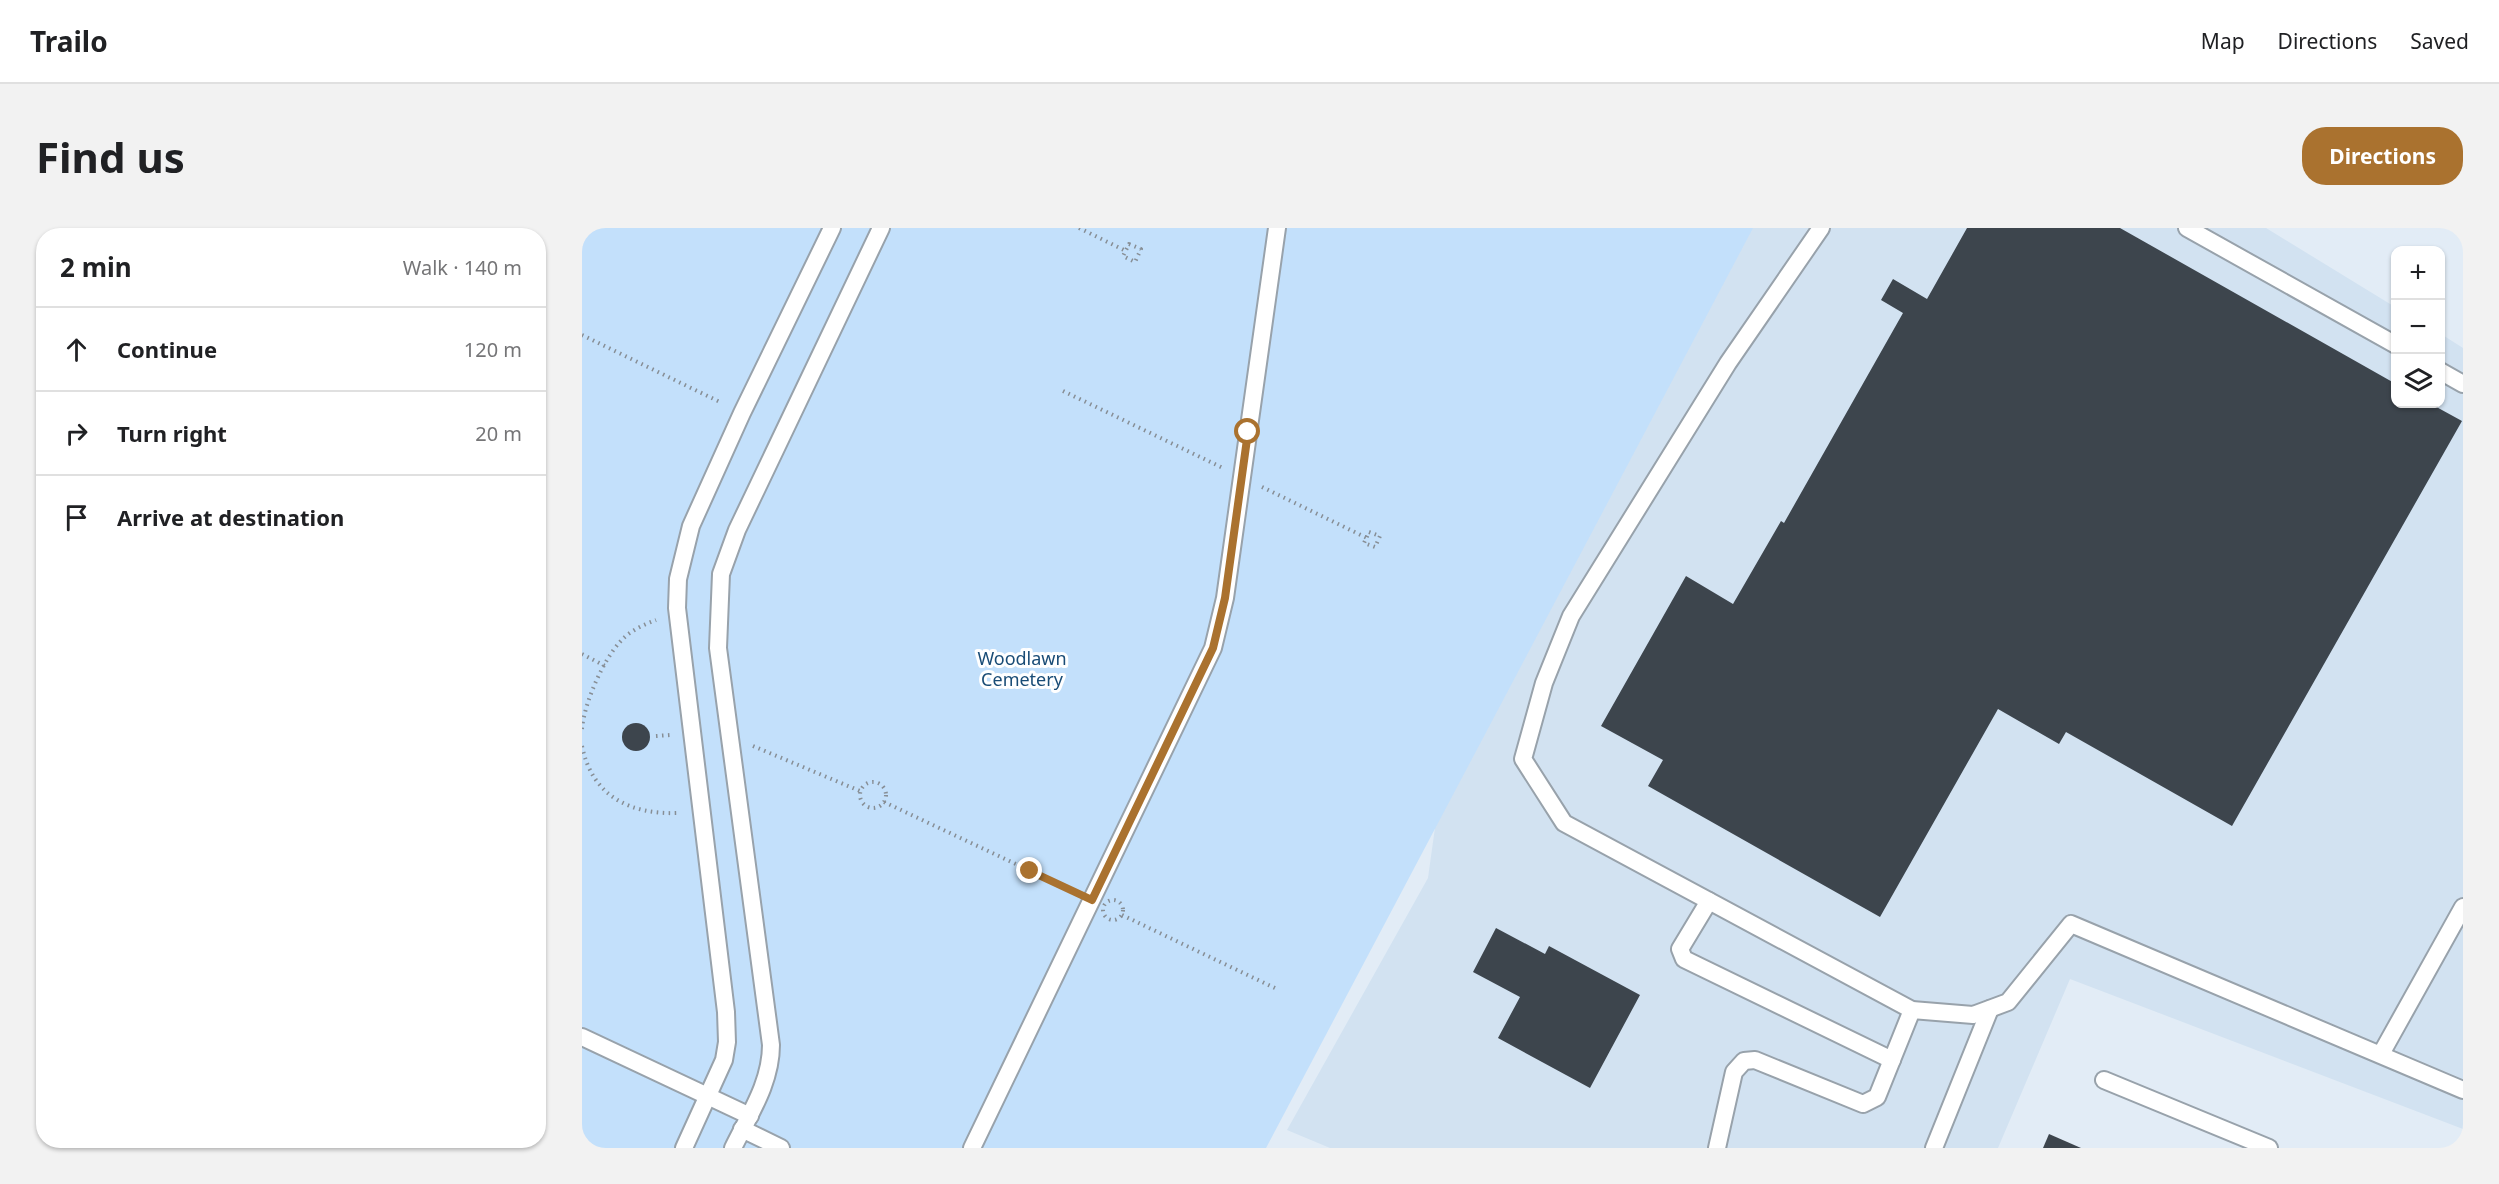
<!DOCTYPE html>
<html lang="en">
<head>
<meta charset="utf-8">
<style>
  body { margin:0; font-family:"Noto Sans",sans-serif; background:#f2f2f2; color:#202124 }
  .controls { position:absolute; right:18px; top:18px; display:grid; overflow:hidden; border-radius:12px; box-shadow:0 2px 4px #0004 }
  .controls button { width:54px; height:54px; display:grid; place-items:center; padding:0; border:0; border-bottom:2px solid #e0e0e0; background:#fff; color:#202124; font:30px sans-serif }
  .stop { position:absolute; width:18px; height:18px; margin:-14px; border:4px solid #aa722f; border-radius:50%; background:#fff }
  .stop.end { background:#aa722f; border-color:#fff; box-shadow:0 2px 6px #0008 }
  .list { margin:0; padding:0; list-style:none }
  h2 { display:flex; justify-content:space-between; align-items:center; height:78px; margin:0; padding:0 24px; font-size:26px }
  h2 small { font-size:20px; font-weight:400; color:#757577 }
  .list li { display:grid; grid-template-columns:39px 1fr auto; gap:18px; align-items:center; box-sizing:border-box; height:84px; padding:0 24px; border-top:2px solid #e0e0e0 }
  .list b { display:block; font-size:22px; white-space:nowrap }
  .list em { font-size:20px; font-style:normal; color:#757577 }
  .icon { flex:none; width:33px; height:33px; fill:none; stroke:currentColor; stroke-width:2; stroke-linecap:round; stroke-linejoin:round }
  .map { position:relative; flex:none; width:1881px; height:920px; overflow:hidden; border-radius:24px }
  header { display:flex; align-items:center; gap:36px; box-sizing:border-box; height:84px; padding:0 30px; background:#fff; border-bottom:2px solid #e0e0e0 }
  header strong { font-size:28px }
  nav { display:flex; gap:33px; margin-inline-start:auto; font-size:21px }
  .intro { display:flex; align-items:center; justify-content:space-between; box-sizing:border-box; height:144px; padding:0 36px }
  h1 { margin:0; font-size:42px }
  .button { padding:15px 27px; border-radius:24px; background:#aa722f; color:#fff; font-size:21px; font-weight:700 }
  main { display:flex; gap:36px; padding:0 36px }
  aside { flex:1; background:#fff; border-radius:24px; box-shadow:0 2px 4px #0004 }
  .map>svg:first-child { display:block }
  .built { fill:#d2e2f1 }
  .green { fill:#c3e0fb }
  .building { fill:#3d454d }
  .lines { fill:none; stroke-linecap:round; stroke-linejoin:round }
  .service-casing { stroke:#98a2ab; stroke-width:20 }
  .path { stroke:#878e95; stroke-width:4; stroke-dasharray:1.5 4.5; stroke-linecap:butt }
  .service { stroke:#fff; stroke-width:16 }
  .route { stroke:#aa722f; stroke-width:8 }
  .labels { text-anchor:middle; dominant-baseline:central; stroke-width:6; stroke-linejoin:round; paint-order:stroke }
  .park-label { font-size:18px; fill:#194c76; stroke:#fff }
</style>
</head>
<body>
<header>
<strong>Trailo</strong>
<nav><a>Map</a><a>Directions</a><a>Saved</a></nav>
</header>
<div class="intro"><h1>Find us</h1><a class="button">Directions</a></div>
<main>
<aside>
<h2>2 min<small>Walk · 140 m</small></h2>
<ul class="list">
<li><svg class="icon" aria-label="ahead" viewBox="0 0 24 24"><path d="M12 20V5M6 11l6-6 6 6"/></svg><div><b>Continue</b></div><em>120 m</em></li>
<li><svg class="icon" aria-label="right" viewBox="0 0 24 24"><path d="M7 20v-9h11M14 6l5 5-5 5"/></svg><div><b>Turn right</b></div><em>20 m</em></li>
<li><svg class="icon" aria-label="arrive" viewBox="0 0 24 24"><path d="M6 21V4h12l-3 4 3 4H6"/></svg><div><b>Arrive at destination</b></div></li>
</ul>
</aside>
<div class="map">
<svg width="1881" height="920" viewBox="0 0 1881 920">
  <rect width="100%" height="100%" fill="#e2ecf6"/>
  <path class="built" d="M1161,0H1684L1813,79L1814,176H1858L1859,106L1881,120V901L1488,751L1416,920H748L705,902L846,650L868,492Z"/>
  <path class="green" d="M0,0H1171L684,920H0Z"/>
  <g class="building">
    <path d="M1385,0H1538L1814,156V176H1849L1880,193L1650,598L1484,504L1477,516L1416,481L1298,689L1066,558L1081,532L1019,498L1104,348L1151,376L1199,293L1202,295L1321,85L1299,72L1311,51L1345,71Z"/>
    <circle cx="54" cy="509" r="14"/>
    <path d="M914,700L963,726L967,718L1058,767L1008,860L916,810L938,769L891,744Z"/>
    <path d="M1467,906L1499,920H1461Z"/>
  </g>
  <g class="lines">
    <g class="service-casing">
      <g id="service">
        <path d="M1239,0L1146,135L989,388L962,455L941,531L982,595L1330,782L1391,787L1426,774L1489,696L1881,862"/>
        <path d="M1605,0L1814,117"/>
        <path d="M1858,143L1881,156"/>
        <path d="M1127,673L1098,721L1102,731L1310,832"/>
        <path d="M0,809L168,888"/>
        <path d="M1799,826L1881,679"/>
        <path d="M1522,852L1687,920"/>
        <path d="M160,901L199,920"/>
        <path d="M102,920L142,832L145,814L144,784L95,380L96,351L109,298L160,185L250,0"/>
        <path d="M151,920C167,887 189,855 189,817L136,420L139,346L155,302L299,0"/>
        <path d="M390,920L631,420L643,370L695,0"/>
        <path d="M1135,920L1152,844L1162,833L1173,832L1281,876L1295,869L1330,782"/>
        <path d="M1352,920L1408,781"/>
      </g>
    </g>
    <g class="path">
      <path d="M497,0L544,23"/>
      <path d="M547,16L559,21L553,34L541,28Z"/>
      <path d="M0,107L140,175"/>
      <path d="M481,163L641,240"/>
      <path d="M680,259L785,310"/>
      <path d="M787,304L798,308L793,319L782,315Z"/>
      <path d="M0,426L23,438"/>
      <path d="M0,501C2,476 21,432 38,414C47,403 61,397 74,392"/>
      <path d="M74,508L88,507"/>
      <path d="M0,518C10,568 48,587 97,585"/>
      <path d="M171,518L278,563"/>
      <circle cx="291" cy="567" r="13"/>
      <path d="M302,574L489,662"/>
      <circle cx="531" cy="682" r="10"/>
      <path d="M540,687L697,762"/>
    </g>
    <use href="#service" class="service"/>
  </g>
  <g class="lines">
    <path class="route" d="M448,643L510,672L631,420L643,370L666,204"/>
  </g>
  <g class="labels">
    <g class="park-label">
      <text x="440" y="430">Woodlawn<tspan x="440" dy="21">Cemetery</tspan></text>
    </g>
  </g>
</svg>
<div class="controls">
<button>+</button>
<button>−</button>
<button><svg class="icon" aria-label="layers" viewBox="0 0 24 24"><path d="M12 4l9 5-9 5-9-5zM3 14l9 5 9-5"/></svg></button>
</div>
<div class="stop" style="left:666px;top:204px"></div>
<div class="stop end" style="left:448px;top:643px"></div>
</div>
</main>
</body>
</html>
